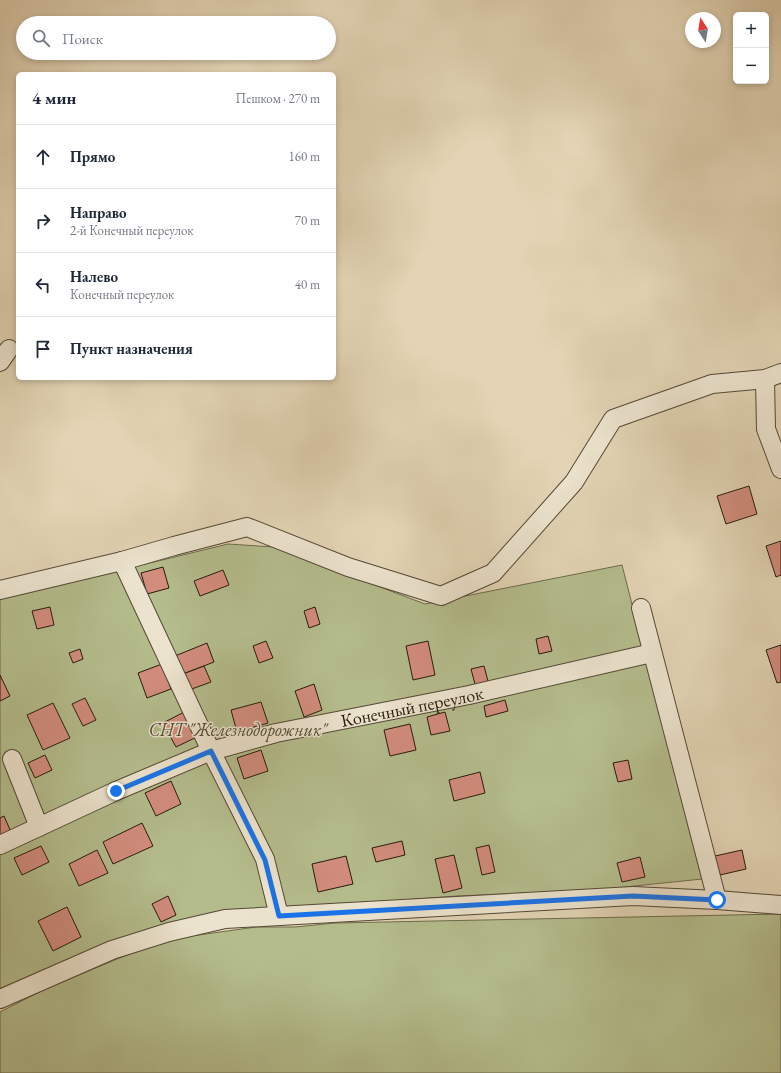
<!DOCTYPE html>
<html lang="ru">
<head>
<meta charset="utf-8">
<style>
  body { margin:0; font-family:"EB Garamond",serif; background:#f6f6f7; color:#1f2937 }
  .controls { position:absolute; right:12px; top:12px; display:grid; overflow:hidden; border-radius:6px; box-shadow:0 2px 6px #0003 }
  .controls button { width:36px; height:36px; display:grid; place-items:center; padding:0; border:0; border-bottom:1px solid #e0e1e3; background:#fff; color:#1f2937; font:20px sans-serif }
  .compass { position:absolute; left:685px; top:12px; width:36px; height:36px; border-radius:50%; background:#fff; box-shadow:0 2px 6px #0003; rotate:348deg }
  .stop { position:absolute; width:12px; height:12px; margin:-9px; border:3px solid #1a73e8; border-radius:50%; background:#fff }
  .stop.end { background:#1a73e8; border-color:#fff; box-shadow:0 1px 4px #0008 }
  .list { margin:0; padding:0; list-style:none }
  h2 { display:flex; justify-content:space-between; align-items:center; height:52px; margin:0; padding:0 16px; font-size:17px }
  h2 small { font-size:13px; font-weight:400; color:#747a83 }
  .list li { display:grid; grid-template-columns:26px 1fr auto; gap:12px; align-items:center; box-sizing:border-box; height:64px; padding:0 16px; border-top:1px solid #e0e1e3 }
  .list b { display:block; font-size:15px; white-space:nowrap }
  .list p { margin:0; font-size:13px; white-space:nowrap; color:#747a83 }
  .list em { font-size:13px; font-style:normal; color:#747a83 }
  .icon { flex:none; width:22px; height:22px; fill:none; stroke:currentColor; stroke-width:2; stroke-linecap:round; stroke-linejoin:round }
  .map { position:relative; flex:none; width:781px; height:1073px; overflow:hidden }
  .search { position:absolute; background:#fff; box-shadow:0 2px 6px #0003; left:16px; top:16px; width:320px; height:44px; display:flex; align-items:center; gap:10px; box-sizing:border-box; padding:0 14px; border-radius:22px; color:#747a83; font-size:15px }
  .panel { position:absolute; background:#fff; box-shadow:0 2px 6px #0003; left:16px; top:72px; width:320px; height:308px; border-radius:6px }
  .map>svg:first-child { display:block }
  .green { fill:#b4bc8c; stroke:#6d6b4c }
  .building { fill:#d38d7e; stroke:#261a0c }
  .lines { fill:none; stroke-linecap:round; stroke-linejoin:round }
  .street-casing { stroke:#554836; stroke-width:20 }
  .street { stroke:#ece3ce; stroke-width:18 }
  .route { stroke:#1a73e8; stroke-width:5 }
  .labels { text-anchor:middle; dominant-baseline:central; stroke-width:3; stroke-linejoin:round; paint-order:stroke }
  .street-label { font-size:18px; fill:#261a0c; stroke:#ece3ce }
  .park-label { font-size:18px; font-style:italic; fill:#514b32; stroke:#ece3ce }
</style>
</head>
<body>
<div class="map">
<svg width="781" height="1073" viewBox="0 0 781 1073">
  <rect width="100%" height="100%" fill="#e2d4b4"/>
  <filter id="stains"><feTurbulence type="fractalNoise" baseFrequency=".005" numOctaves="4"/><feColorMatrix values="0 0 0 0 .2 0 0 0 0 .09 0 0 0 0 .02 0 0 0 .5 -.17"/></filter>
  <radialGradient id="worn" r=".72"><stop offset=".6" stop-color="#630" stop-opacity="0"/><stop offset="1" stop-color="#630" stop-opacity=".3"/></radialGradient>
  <g class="green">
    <path d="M228,544L274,547L425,604L622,565L702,879L596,890L457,896L207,914L99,947L0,992V597L117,571Z"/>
    <path d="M781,914V1073H0V1012L43,990L117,959L170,939L256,927H295L335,923Z"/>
  </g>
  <g class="building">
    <path d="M749,486L757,514L726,524L717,496Z"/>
    <path d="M781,541V575L776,577L766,546Z"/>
    <path d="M163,567L169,588L147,594L141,573Z"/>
    <path d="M223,570L229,585L200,596L194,581Z"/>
    <path d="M50,607L54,625L37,629L32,611Z"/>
    <path d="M315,607L320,624L309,628L304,611Z"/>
    <path d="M548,636L552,651L539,654L536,639Z"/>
    <path d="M266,641L273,658L259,663L253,646Z"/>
    <path d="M428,641L435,675L413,680L406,646Z"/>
    <path d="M207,643L214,662L183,674L175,656Z"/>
    <path d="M781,645V682L777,683L766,650Z"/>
    <path d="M80,649L83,659L73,663L69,653Z"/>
    <path d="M162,664L171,689L147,698L138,673Z"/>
    <path d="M204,666L211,682L189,690L183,674Z"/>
    <path d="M484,666L489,685L476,688L471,669Z"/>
    <path d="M0,675L10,696L0,701Z"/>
    <path d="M314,684L322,710L304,717L295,691Z"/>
    <path d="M85,698L96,720L83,726L72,704Z"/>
    <path d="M505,700L508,711L486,717L484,706Z"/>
    <path d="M261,702L268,723L237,732L231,710Z"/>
    <path d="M53,703L70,738L43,750L27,715Z"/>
    <path d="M188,710L201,735L176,747L163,723Z"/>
    <path d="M445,712L450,731L431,735L427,717Z"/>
    <path d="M410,724L416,750L390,756L384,730Z"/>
    <path d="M261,750L268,771L244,779L237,758Z"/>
    <path d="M45,755L52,770L35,778L28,763Z"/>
    <path d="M628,760L632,779L618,782L613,763Z"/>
    <path d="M480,772L485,793L454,801L449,780Z"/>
    <path d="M171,781L181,804L156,816L145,793Z"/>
    <path d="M4,816L11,832L0,838V818Z"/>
    <path d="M142,823L153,846L113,864L103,842Z"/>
    <path d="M402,841L405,855L376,862L372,848Z"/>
    <path d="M489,845L495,872L482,875L476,848Z"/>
    <path d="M41,846L49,862L22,875L14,858Z"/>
    <path d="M97,850L108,873L79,886L69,864Z"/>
    <path d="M742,850L746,869L720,875L715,856Z"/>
    <path d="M454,855L462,888L443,893L435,859Z"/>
    <path d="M346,856L353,884L318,892L312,864Z"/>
    <path d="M640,857L645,877L622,882L617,863Z"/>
    <path d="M168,896L176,915L161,922L152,904Z"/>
    <path d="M67,907L81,937L53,951L38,921Z"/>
  </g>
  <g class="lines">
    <g class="street-casing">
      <g id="street">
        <path d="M0,362L9,349"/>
        <path d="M765,379L766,429L781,469"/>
        <path d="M122,561L211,751L265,859L279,916"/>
        <path d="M0,590L122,561L174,546L247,527L348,567L441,596L493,573L574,482L613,419L712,384L765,379L781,373"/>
        <path d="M641,608L717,900"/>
        <path d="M12,759L39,827"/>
        <path id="s1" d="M0,845L116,791L211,751L276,733L469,695L652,653"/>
        <path d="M0,999L112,950L169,932L225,919L633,896L717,900L781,905"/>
      </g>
    </g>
    <use href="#street" class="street"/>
  </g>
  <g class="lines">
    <path class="route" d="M116,791L211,751L265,860L279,916L633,896L717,900"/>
  </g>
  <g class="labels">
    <g class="street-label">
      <text stroke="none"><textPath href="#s1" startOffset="437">Конечный переулок</textPath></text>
    </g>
    <g class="park-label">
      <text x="238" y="729">СНТ "Железнодорожник"</text>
    </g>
  </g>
  <rect width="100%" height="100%" filter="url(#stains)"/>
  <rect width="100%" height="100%" fill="url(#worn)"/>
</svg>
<div class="controls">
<button>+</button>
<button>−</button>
</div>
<svg class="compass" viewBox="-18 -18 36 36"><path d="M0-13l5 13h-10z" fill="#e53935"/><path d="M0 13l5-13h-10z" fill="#747a83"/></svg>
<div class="stop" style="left:717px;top:900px"></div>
<div class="stop end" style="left:116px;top:791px"></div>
<div class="search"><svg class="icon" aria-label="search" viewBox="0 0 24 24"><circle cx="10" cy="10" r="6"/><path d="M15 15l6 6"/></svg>Поиск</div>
<section class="panel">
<h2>4 мин<small>Пешком · 270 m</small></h2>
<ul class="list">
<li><svg class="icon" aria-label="ahead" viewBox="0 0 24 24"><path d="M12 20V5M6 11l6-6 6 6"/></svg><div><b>Прямо</b></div><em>160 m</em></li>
<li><svg class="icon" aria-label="right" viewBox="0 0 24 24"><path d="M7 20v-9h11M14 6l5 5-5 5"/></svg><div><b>Направо</b><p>2-й Конечный переулок</p></div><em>70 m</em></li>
<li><svg class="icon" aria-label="left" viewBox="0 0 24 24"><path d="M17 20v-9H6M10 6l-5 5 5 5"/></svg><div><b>Налево</b><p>Конечный переулок</p></div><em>40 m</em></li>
<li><svg class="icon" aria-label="arrive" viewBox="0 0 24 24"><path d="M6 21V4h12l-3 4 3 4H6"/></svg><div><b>Пункт назначения</b></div></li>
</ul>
</section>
</div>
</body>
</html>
